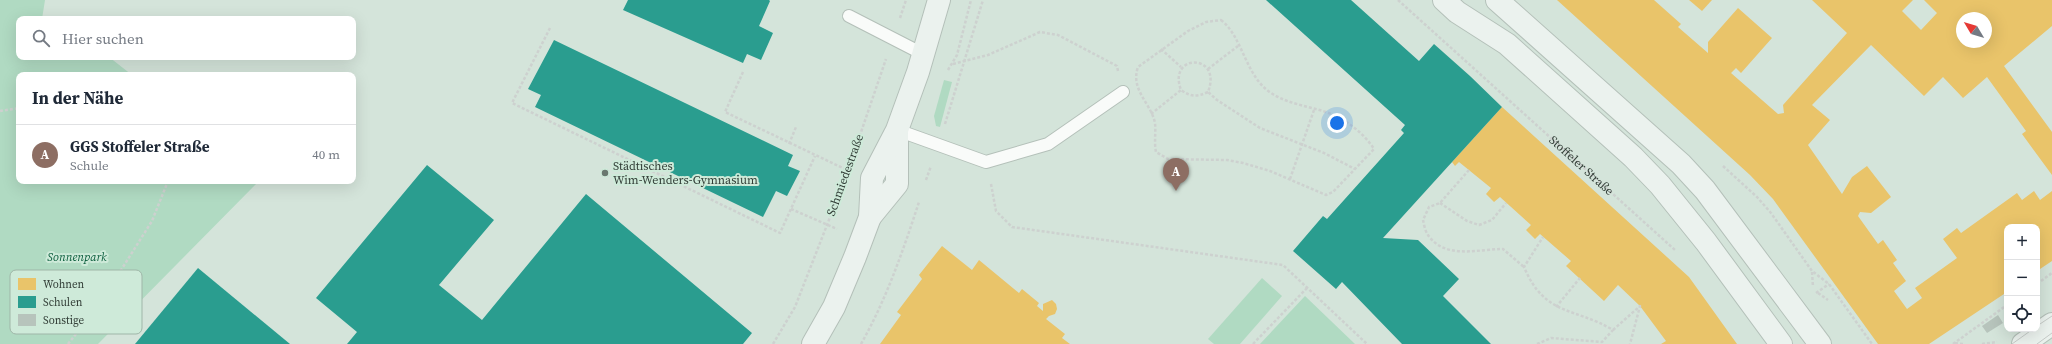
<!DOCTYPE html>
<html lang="de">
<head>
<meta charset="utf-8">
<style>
  body { margin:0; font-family:"Source Serif 4",serif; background:#f2f2f3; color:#1f2937 }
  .controls { position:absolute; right:12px; bottom:12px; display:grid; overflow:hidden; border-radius:8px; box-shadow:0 4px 16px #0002 }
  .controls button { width:36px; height:36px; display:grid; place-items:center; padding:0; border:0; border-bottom:1px solid #e0e1e3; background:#fff; color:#1f2937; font:20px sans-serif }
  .compass { position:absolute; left:1956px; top:12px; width:36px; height:36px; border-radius:50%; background:#fff; box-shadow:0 4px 16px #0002; rotate:308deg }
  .you { position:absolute; left:1337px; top:123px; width:14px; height:14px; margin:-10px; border:3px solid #fff; border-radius:50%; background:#1a73e8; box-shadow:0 0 0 6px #1a73e833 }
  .badge { display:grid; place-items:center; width:26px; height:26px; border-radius:50%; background:#6a776f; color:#fff; font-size:13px; font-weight:700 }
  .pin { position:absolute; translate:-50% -33px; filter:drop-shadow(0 1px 2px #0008) }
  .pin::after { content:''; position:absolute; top:21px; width:14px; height:12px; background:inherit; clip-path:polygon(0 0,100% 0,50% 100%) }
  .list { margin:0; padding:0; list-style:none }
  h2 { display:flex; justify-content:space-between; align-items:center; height:52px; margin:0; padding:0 16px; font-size:17px }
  h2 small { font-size:13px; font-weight:400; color:#747a83 }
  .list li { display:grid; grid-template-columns:26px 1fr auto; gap:12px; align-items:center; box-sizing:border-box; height:60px; padding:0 16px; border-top:1px solid #e0e1e3 }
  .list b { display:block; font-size:15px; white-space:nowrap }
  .list p { margin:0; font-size:13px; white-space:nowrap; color:#747a83 }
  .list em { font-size:13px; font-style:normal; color:#747a83 }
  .icon { flex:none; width:22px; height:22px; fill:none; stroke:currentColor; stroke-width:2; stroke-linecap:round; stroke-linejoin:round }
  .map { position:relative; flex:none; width:2052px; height:344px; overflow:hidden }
  .search { position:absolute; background:#fff; box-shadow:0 4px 16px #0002; left:16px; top:16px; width:340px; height:44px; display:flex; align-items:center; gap:10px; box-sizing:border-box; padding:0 14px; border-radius:8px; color:#747a83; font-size:15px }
  .panel { position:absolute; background:#fff; box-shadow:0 4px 16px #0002; left:16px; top:72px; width:340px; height:112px; border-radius:8px }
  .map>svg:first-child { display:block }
  .green { fill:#b0dac2 }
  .homes { fill:#e9c46a; fill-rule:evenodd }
  .schools { fill:#2a9d8f }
  .building { fill:#b7c4bc }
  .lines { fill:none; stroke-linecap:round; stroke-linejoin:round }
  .lane-casing { stroke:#b4c0b9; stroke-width:14 }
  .secondary-casing { stroke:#b4c0b9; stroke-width:24 }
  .path { stroke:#cdd1cf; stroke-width:2.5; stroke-dasharray:3 2; stroke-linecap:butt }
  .lane { stroke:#f9fbf9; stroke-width:12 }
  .secondary { stroke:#ebf2ee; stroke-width:22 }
  .tram { stroke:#c6cbc8; stroke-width:1 }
  .poi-dot { fill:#6a776f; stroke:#ceead9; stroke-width:1.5 }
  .labels { text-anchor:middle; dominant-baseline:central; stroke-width:4; stroke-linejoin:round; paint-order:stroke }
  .poi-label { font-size:12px; fill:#313d36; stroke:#ceead9; text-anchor:start }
  .street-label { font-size:12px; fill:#313d36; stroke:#ceead9 }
  .park-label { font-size:12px; font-style:italic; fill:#0a5d3c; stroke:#ceead9 }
  .key { fill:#ceead9; stroke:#9fb6a8; stroke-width:1 }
  .key-label { font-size:11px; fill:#313d36 }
</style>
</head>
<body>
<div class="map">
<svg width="2052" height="344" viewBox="0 0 2052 344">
  <rect width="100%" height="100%" fill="#d4e4da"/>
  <g class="green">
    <path d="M0,0H45L42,19H19V57H109L132,75H19V181H259L98,344H0Z"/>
    <path d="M944,80L952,82L940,127L936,126L934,116Z"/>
    <path d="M1262,278L1282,296L1240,344H1214L1208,339Z"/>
    <path d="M1305,296L1355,344H1260Z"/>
  </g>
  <g class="homes">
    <path d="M1557,0H1654L1681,24L1678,27L1708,53V42L1738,8L1772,38L1741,73L1736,68L1731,73L1778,114L1784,113L1783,105L1847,33L1812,0H1913L1902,11L1921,30L1937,13L1924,0H2052V26L2004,66L2052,132V175L2022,134L2026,131L1987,77L1963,98L1943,77L1924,96L1871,45L1812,105L1830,120L1808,145L1842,194L1852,177L1867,166L1891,197L1871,213L1860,212L1858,216L1878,244L1883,240L1897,260L1893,263L1906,281L1894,291L1907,309L1922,298L1915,288L1957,258L1943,239L1957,228L1961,233L2017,193L2022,200L2034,191L2040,200L2052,191V261L2037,271V227H2007V292L1929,344H1878L1773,199L1750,175ZM1962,18H1986V42H1962Z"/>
    <path d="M1689,0H1712L1702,11Z"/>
    <path d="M1502,107L1689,277L1737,344H1661L1666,341L1640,306L1618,285L1604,301L1566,266L1571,261L1540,234L1535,239L1526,230L1531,225L1500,197L1494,202L1486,194L1491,188L1459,162L1455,166L1452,162Z"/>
    <path d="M942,246L972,270L979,260L1019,293L1022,289L1039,303L1037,306L1043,311V304L1052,300L1056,304L1057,309L1055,314L1049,316L1046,319L1065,334L1062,338L1070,344H880L901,315L897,312L922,279L919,275Z"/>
  </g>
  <g class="schools">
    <path d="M628,0H769L770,1L759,26L773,33L761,60L747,54L743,63L623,10Z"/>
    <path d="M1266,0H1351L1419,61L1434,44L1470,76L1502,107L1383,238L1418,240L1459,279L1443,296L1491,344H1402L1342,282L1336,289L1293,251L1323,216L1327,219L1404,133L1401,130L1405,125Z"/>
    <path d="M554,40L793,155L788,166L800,171L787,196L776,191L763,217L535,107L541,95L528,89Z"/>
    <path d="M427,165L494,220L439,285L482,320L586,194L752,333L743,344H347L357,332L316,298Z"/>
    <path d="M198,268L290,344H135Z"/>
  </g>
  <path class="building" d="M1998,315L2003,323L1987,333L1982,326Z"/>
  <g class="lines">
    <g class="lane-casing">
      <g id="lane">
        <path d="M849,16L923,54"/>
        <path d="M897,130L986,162L1048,144L1123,92"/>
      </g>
    </g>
    <g class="secondary-casing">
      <g id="secondary">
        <path d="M1444,0L1457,12L1507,44L1633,157L1660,185L1706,242L1781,344"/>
        <path d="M1497,0L1681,164L1705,190L1820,344"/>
        <path d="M870,217L897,184V134"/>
        <path d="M813,344L834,307L855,257L870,217L872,178L897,130L918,72L939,0"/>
        <path d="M2023,344L2052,324"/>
      </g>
    </g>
    <g class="path">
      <path id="s1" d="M1398,0L1675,250"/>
      <path d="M900,18L906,0"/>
      <path d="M1221,20C1243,37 1245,76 1271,93C1288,104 1308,106 1326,112C1345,119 1363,132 1374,149L1333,192L1326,195L1270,171L1243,163L1227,160L1168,159L1156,152C1154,143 1156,133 1155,123C1151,103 1130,90 1138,67L1188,31L1206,22Z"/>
      <path d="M550,28L512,103L780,233L815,156"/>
      <path d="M1161,49L1181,67"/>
      <path d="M953,64L988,55L1040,32L1058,35L1117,66L1118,71"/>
      <path d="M1208,69L1238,46"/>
      <path d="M948,70L957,55L971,0"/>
      <path d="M743,72L725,112L847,170"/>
      <path d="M1208,92C1197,97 1191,97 1181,90C1167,53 1223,53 1208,92L1217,100L1260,128L1324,153L1355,169"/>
      <path d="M0,111L19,108"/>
      <path d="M1151,114L1181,90"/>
      <path d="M945,124L983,0"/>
      <path d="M858,141L886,59"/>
      <path d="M789,144L796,127"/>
      <path d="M1723,166L1757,197L1771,213L1812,271L1829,284L1872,344"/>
      <path d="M1469,170L1440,203L1429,207L1423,220C1424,224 1425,231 1428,235C1445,260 1478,249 1503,249L1524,267"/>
      <path d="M1290,179L1314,110"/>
      <path d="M926,180L931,166"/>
      <path d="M991,184L996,211L1012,227L1283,265L1367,344"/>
      <path d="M1440,203L1467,221L1479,225L1492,220L1506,203"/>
      <path d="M791,209L837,229"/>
      <path d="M1812,272L1813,287"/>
      <path d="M2037,284L2052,273"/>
      <path d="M1816,293L1829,284"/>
      <path d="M1818,293L1828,300"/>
      <path d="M1556,307L1580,278"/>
      <path d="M1613,330L1640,306L1630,344"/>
      <path d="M1955,343L1963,344"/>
      <path d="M68,344L99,305L152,221L168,181"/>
      <path d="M773,344L795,307L843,184"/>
      <path d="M861,344C886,300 903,251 919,202"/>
      <path d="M1253,344L1307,288"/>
      <path d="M1537,344L1551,338L1602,342L1613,330C1575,307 1545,317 1524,267L1543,237"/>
      <path d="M1953,344L2007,305"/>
      <path d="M1982,344L1997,342"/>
    </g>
    <use href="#lane" class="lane"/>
    <use href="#secondary" class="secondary"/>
    <g class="tram">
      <path d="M2037,326L2052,316"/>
      <path d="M2012,344L2033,329"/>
      <path d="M2037,344L2052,333"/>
    </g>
  </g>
  <circle class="poi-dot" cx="605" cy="173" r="4"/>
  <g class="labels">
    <g class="poi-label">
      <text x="613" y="166">Städtisches<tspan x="613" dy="14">Wim-Wenders-Gymnasium</tspan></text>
    </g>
    <g class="street-label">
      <text stroke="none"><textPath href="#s1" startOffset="247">Stoffeler Straße</textPath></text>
      <text transform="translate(845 175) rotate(-70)">Schmiedestraße</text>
    </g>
    <g class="park-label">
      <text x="77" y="257">Sonnenpark</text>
    </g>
  </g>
  <rect x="10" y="270" width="132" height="64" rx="6" class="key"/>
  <rect x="18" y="278" width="18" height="12" fill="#e9c46a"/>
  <rect x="18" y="296" width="18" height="12" fill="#2a9d8f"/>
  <rect x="18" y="314" width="18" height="12" fill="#b7c4bc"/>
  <g class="key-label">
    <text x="43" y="288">Wohnen</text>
    <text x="43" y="306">Schulen</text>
    <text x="43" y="324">Sonstige</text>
  </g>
</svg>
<div class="controls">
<button>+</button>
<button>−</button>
<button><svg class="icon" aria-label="locate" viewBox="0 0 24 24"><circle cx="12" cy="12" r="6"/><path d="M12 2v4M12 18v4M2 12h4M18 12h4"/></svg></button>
</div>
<svg class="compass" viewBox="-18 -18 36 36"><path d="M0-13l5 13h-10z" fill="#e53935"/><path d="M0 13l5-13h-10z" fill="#747a83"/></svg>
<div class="you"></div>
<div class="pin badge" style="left:1176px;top:191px;background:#8d6e63">A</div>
<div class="search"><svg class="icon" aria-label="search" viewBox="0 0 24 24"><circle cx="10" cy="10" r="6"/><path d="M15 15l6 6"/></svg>Hier suchen</div>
<section class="panel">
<h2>In der Nähe<small></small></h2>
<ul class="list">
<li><span class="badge" style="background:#8d6e63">A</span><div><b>GGS Stoffeler Straße</b><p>Schule</p></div><em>40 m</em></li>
</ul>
</section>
</div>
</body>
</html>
